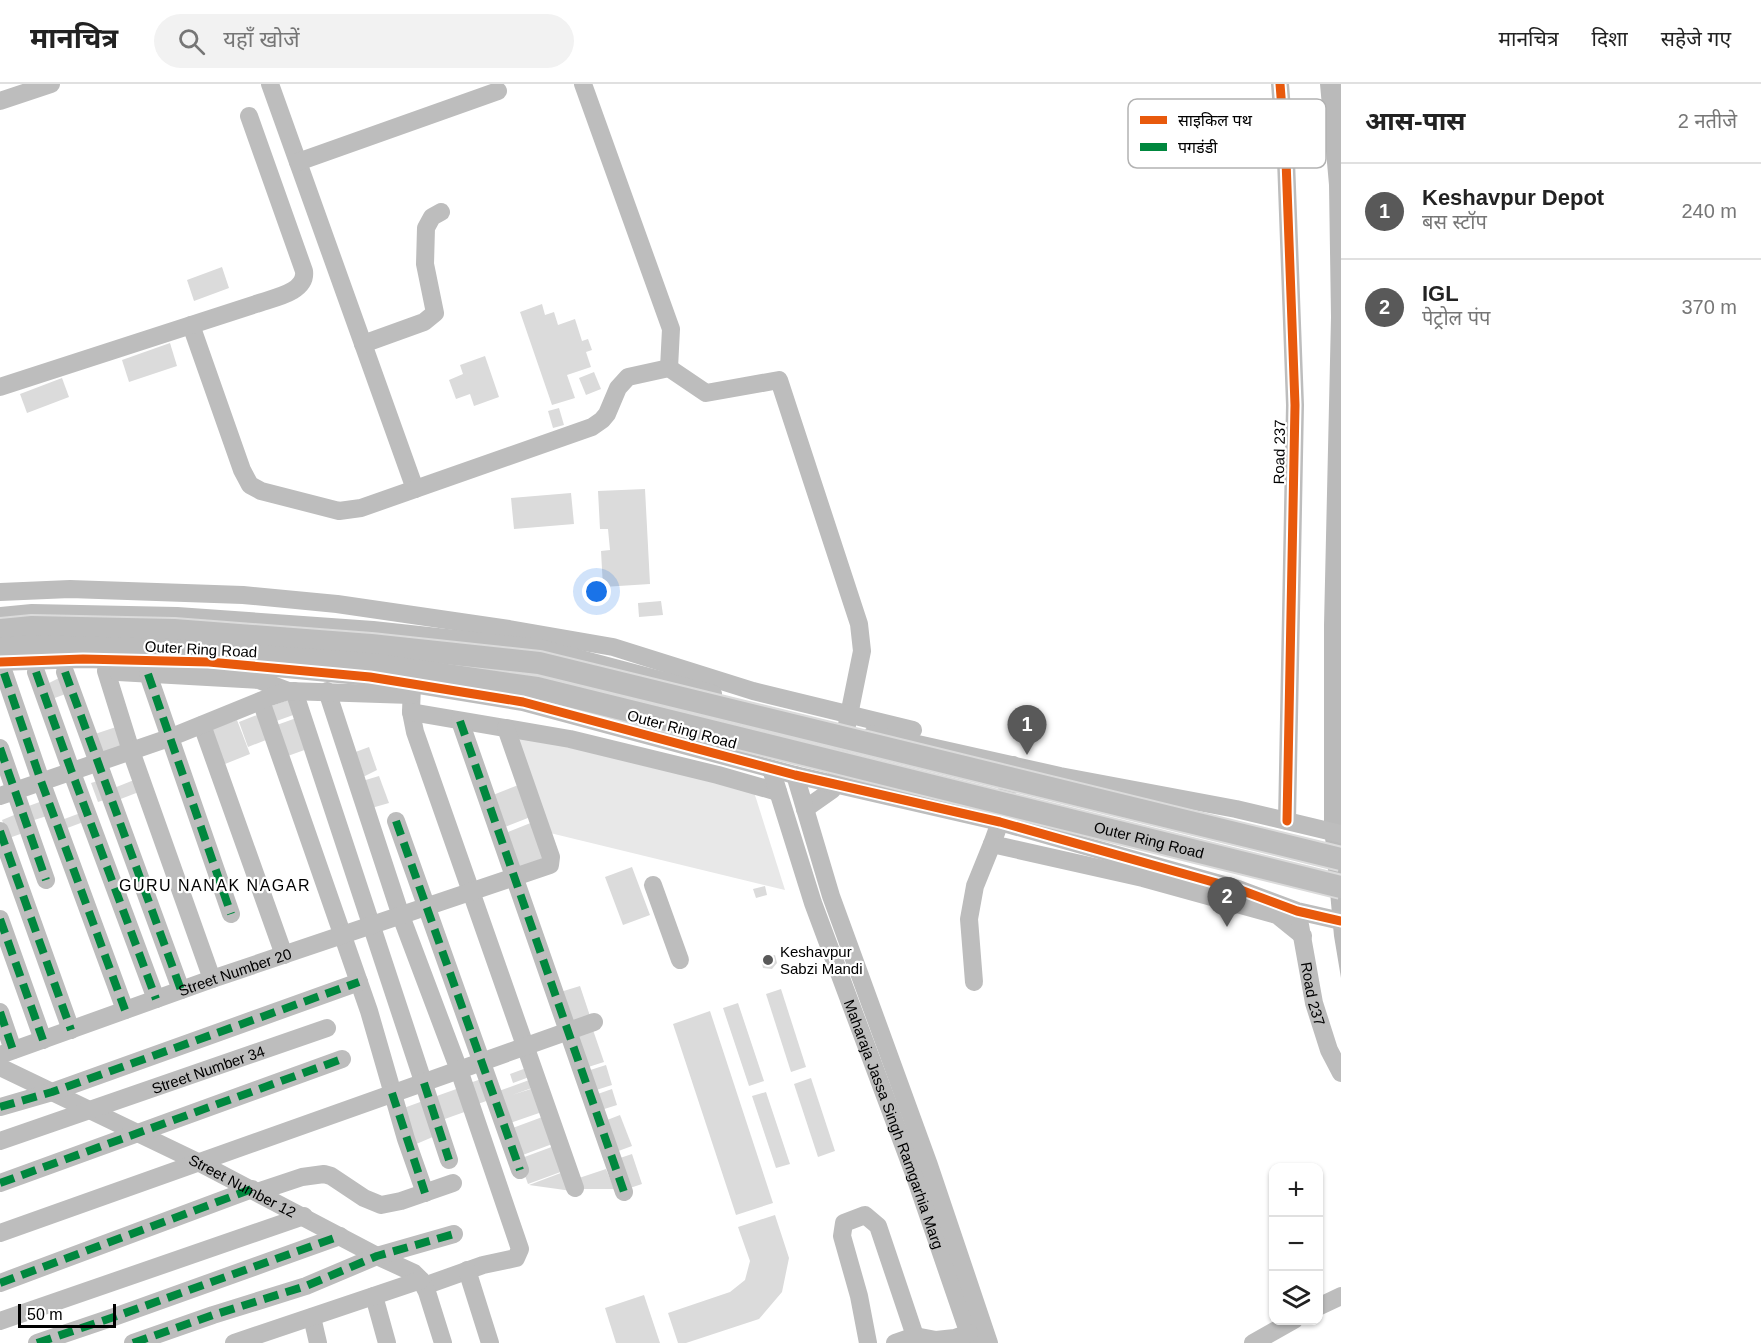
<!DOCTYPE html>
<html lang="hi">
<head>
<meta charset="utf-8">
<style>
  body { margin:0; font-family:Arial,"Noto Sans Devanagari",sans-serif; background:#f2f2f2; color:#222 }
  .controls { position:absolute; right:18px; bottom:18px; display:grid; overflow:hidden; border-radius:12px; box-shadow:0 2px 4px #0004 }
  .controls button { width:54px; height:54px; display:grid; place-items:center; padding:0; border:0; border-bottom:2px solid #e0e0e0; background:#fff; color:#222; font:30px sans-serif }
  .scale { position:absolute; left:18px; bottom:15px; width:98px; box-sizing:border-box; padding-left:6px; border:3px solid #000; border-top:0; font-size:16px; line-height:21px; white-space:nowrap; color:#000; -webkit-text-stroke:4px #fff; paint-order:stroke }
  .you { position:absolute; left:597px; top:508px; width:21px; height:21px; margin:-15px; border:4px solid #fff; border-radius:50%; background:#1a73e8; box-shadow:0 0 0 9px #1a73e833 }
  .badge { display:grid; place-items:center; width:39px; height:39px; border-radius:50%; background:#595959; color:#fff; font-size:20px; font-weight:700 }
  .pin { position:absolute; translate:-50% -50px; filter:drop-shadow(0 2px 3px #0008) }
  .pin::after { content:''; position:absolute; top:32px; width:21px; height:18px; background:inherit; clip-path:polygon(0 0,100% 0,50% 100%) }
  .list { margin:0; padding:0; list-style:none }
  h2 { display:flex; justify-content:space-between; align-items:center; height:78px; margin:0; padding:0 24px; font-size:26px }
  h2 small { font-size:20px; font-weight:400; color:#767676 }
  .list li { display:grid; grid-template-columns:39px 1fr auto; gap:18px; align-items:center; box-sizing:border-box; height:96px; padding:0 24px; border-top:2px solid #e0e0e0 }
  .list b { display:block; font-size:22px; white-space:nowrap }
  .list p { margin:0; font-size:20px; white-space:nowrap; color:#767676 }
  .list em { font-size:20px; font-style:normal; color:#767676 }
  .icon { flex:none; width:33px; height:33px; fill:none; stroke:currentColor; stroke-width:2; stroke-linecap:round; stroke-linejoin:round }
  .map { position:relative; flex:none; width:1341px; height:1259px; overflow:hidden }
  header { display:flex; align-items:center; gap:36px; box-sizing:border-box; height:84px; padding:0 30px; background:#fff; border-bottom:2px solid #e0e0e0 }
  header strong { font-size:28px }
  nav { display:flex; gap:33px; margin-inline-start:auto; font-size:21px }
  .search { width:420px; height:54px; background:#f2f2f2; display:flex; align-items:center; gap:15px; box-sizing:border-box; padding:0 21px; border-radius:33px; color:#767676; font-size:22px }
  main { display:flex }
  aside { flex:1; background:#fff }
  .map>svg:first-child { display:block }
  .green { fill:#e8e8e8 }
  .water { fill:#bababa }
  .building { fill:#dbdbdb }
  .lines { fill:none; stroke-linecap:round; stroke-linejoin:round }
  .minor { stroke:#bdbdbd; stroke-width:18 }
  .major-bridge-casing { stroke:#dbdbdb; stroke-width:26; stroke-linecap:butt }
  .major-bridge { stroke:#bdbdbd; stroke-width:22 }
  .quiet { stroke:#00873e; stroke-width:8; stroke-dasharray:15 8; stroke-linecap:butt }
  .cycleway-casing { stroke:#fff; stroke-width:13 }
  .cycleway { stroke:#e8590c; stroke-width:9 }
  .poi-dot { fill:#595959; stroke:#fff; stroke-width:2 }
  .labels { text-anchor:middle; dominant-baseline:central; stroke-width:4.5; stroke-linejoin:round; paint-order:stroke }
  .street-label { font-size:15px; fill:#000; stroke:#fff }
  .poi-label { font-size:15px; fill:#000; stroke:#fff; text-anchor:start }
  .neighbourhood-label { font-size:16px; letter-spacing:1.5px; fill:#000; stroke:#fff }
  .key { fill:#fff; stroke:#b2b2b2; stroke-width:1.5 }
  .key-label { font-size:16px; fill:#000 }
</style>
</head>
<body>
<header>
<strong>मानचित्र</strong>
<div class="search"><svg class="icon" aria-label="search" viewBox="0 0 24 24"><circle cx="10" cy="10" r="6"/><path d="M15 15l6 6"/></svg>यहाँ खोजें</div>
<nav><a>मानचित्र</a><a>दिशा</a><a>सहेजे गए</a></nav>
</header>
<main>
<div class="map">
<svg width="1341" height="1259" viewBox="0 0 1341 1259">
  <rect width="100%" height="100%" fill="#fff"/>
  <path class="green" d="M516,647L754,708L785,806L546,748Z"/>
  <path class="water" d="M1320,0H1341V894L1334,852L1324,742V541L1331,233L1329,101Z"/>
  <g class="building">
    <path d="M222,183L229,204L194,217L187,196Z"/>
    <path d="M542,220L545,231L554,228L558,241L575,235L582,257L588,255L592,266L586,268L591,283L567,291L575,314L552,321L520,228Z"/>
    <path d="M170,259L177,282L129,298L122,276Z"/>
    <path d="M485,272L499,313L474,322L470,310L456,315L449,296L463,290L460,281Z"/>
    <path d="M594,288L601,305L586,311L579,294Z"/>
    <path d="M62,294L69,313L27,329L20,310Z"/>
    <path d="M559,324L564,341L553,344L548,327Z"/>
    <path d="M645,405L650,500L603,503L601,467L610,466L608,445H600L598,407Z"/>
    <path d="M571,409L574,440L514,445L511,414Z"/>
    <path d="M661,517L663,531L639,533L638,519Z"/>
    <path d="M63,592L71,608L52,615L45,601Z"/>
    <path d="M291,615L296,630L271,639L266,624Z"/>
    <path d="M262,629L271,654L248,663L239,638Z"/>
    <path d="M299,633L310,664L285,673L274,642Z"/>
    <path d="M237,636L250,670L220,682L206,647Z"/>
    <path d="M116,643L124,664L101,674L92,651Z"/>
    <path d="M369,663L377,686L359,695L350,670Z"/>
    <path d="M379,692L389,719L368,725L359,698Z"/>
    <path d="M139,694L144,706L118,716L114,704Z"/>
    <path d="M104,695L110,714L98,718L91,699Z"/>
    <path d="M521,700L533,732L500,745L488,713Z"/>
    <path d="M45,716L50,731L31,737L26,723Z"/>
    <path d="M83,728L86,737L62,746L59,737Z"/>
    <path d="M19,729L26,748L9,754L2,736Z"/>
    <path d="M533,738L547,777L516,789L503,750Z"/>
    <path d="M632,783L650,831L623,841L605,793Z"/>
    <path d="M765,802L767,811L756,814L753,805Z"/>
    <path d="M775,871L777,879L772,885L763,884L761,875Z"/>
    <path d="M580,902L591,935L568,942L557,909Z"/>
    <path d="M781,905L806,983L791,988L766,910Z"/>
    <path d="M738,919L764,997L749,1002L723,924Z"/>
    <path d="M710,927L773,1119L736,1131L673,940Z"/>
    <path d="M592,943L604,978L582,985L570,951Z"/>
    <path d="M606,981L612,1001L590,1008L584,988Z"/>
    <path d="M529,983L532,992L513,999L510,990Z"/>
    <path d="M487,993L495,1014L472,1022L464,1001Z"/>
    <path d="M811,994L835,1067L818,1073L794,1000Z"/>
    <path d="M532,995L535,1003L512,1011L534,1004L542,1028L507,1040L496,1008Z"/>
    <path d="M462,1003L470,1026L442,1036L434,1013Z"/>
    <path d="M612,1005L617,1021L598,1027L592,1012Z"/>
    <path d="M766,1008L790,1080L776,1084L752,1012Z"/>
    <path d="M423,1017L435,1052L414,1061L401,1025Z"/>
    <path d="M620,1031L632,1062L613,1069L602,1038Z"/>
    <path d="M545,1032L555,1059L520,1072L510,1045Z"/>
    <path d="M557,1061L566,1086L528,1100L519,1075Z"/>
    <path d="M632,1070L642,1100L624,1106L614,1076Z"/>
    <path d="M606,1085L614,1105H579L576,1095Z"/>
    <path d="M566,1087L572,1107L529,1101Z"/>
    <path d="M775,1131L789,1174L782,1208L759,1235L686,1259H678L668,1229L730,1208L745,1196L750,1177L738,1143Z"/>
    <path d="M644,1211L660,1259H616L605,1224Z"/>
  </g>
  <g class="lines">
    <g class="minor">
      <path d="M270,0L415,405"/>
      <path d="M583,0L671,245L669,284"/>
      <path d="M1280,0L1286,76L1295,321L1287,737"/>
      <path d="M0,17L51,0"/>
      <path d="M298,78L498,7"/>
      <path d="M191,241L242,386L250,401L261,407L339,427L361,424L592,343L602,336L607,330L618,304L628,293L669,284L706,309L779,296L859,540L862,567L835,700L832,706L805,725"/>
      <path d="M363,260L424,238L435,229L425,180L426,144L432,133L441,128"/>
      <path d="M0,303L256,220C272,214 307,209 304,187L249,32"/>
      <path d="M0,508L70,505L243,511L337,520L509,545L613,563L753,607L913,646"/>
      <path d="M0,532L32,529L177,532L373,546L539,564L713,610"/>
      <path d="M0,578L83,575L202,578"/>
      <path d="M254,582L370,593L523,618L795,691L1000,738L1238,805L1297,827L1341,837"/>
      <path d="M106,587L131,667L212,895"/>
      <path d="M36,588L71,686L156,915"/>
      <path d="M65,588L181,906"/>
      <path d="M118,588L259,596L288,607"/>
      <path d="M4,589L41,697L125,926"/>
      <path d="M148,590L231,830"/>
      <path d="M412,600L411,628L415,648L575,1104"/>
      <path d="M294,607L449,1076"/>
      <path d="M327,607L401,832L459,986L520,1165L516,1174L483,1181L424,1202"/>
      <path d="M261,617L369,927L406,1055L425,1109"/>
      <path d="M411,628L570,655L718,691L778,708"/>
      <path d="M460,637L624,1108"/>
      <path d="M202,641L284,871"/>
      <path d="M873,650L1060,692L1236,725L1341,750"/>
      <path d="M0,664L46,796"/>
      <path d="M1013,681L1000,738L992,760L1143,794L1277,831L1303,852"/>
      <path id="s1" d="M771,685L813,819L913,1087L972,1259"/>
      <path d="M795,691L831,812L929,1081L989,1259"/>
      <path d="M0,712L169,654L270,613L288,607L411,611"/>
      <path d="M396,737L520,1086"/>
      <path d="M0,747L71,946"/>
      <path d="M653,801L680,876"/>
      <path d="M0,835L43,956"/>
      <path id="s2" d="M1300,841L1314,919L1329,966L1341,989"/>
      <path d="M974,898L969,835L975,802L992,760"/>
      <path d="M0,928L13,966"/>
      <path id="s3" d="M0,971L212,895L550,781L551,773L506,644"/>
      <path id="s4" d="M0,983L200,1079L377,1172L414,1189L421,1196L427,1208L443,1259"/>
      <path d="M0,1023L52,1008L359,898"/>
      <path id="s5" d="M0,1057L327,944"/>
      <path d="M0,1099L342,975"/>
      <path d="M257,1108L302,1093L324,1090L331,1092L364,1114L381,1121L401,1117L453,1099"/>
      <path d="M0,1149L594,938"/>
      <path d="M467,1186L490,1259"/>
      <path d="M0,1199L252,1105"/>
      <path d="M374,1212L387,1259"/>
      <path d="M1318,1223L1341,1212"/>
      <path d="M312,1233L318,1259"/>
      <path d="M0,1237L304,1132"/>
      <path d="M37,1259L114,1233L340,1152"/>
      <path d="M133,1259L213,1231L306,1202L377,1172L454,1150"/>
      <path d="M234,1259L421,1196"/>
      <path d="M868,1259L859,1212L842,1152L844,1139L865,1131L878,1142L915,1252"/>
      <path d="M895,1259L915,1252L936,1256L955,1254L969,1249"/>
      <path d="M1253,1259L1294,1236"/>
    </g>
    <g class="major-bridge-casing">
      <g id="major-bridge">
        <path d="M0,546L32,543L174,546L371,561L539,579L1341,775"/>
        <path id="s6" d="M0,565L34,562L174,566L370,580L537,604L1341,803"/>
      </g>
    </g>
    <use href="#major-bridge" class="major-bridge"/>
    <g class="quiet">
      <path d="M36,588L71,686L156,915"/>
      <path d="M65,588L181,906"/>
      <path d="M4,589L41,697L125,926"/>
      <path d="M148,590L231,830"/>
      <path d="M460,637L624,1108"/>
      <path d="M0,664L46,796"/>
      <path d="M396,737L520,1086"/>
      <path d="M0,747L71,946"/>
      <path d="M0,835L43,956"/>
      <path d="M0,928L13,966"/>
      <path d="M424,999L449,1076"/>
      <path d="M392,1009L425,1109"/>
      <path d="M0,1023L52,1008L359,898"/>
      <path d="M0,1099L342,975"/>
      <path d="M0,1199L252,1105"/>
      <path d="M37,1259L114,1233L340,1152"/>
      <path d="M133,1259L213,1231L306,1202L377,1172L454,1150"/>
    </g>
    <g class="cycleway-casing">
      <g id="cycleway">
        <path d="M1280,0L1286,76L1295,321L1287,737"/>
        <path d="M0,578L83,575L209,578L370,593L523,618L795,691L1000,738L1238,805L1297,827L1341,837"/>
      </g>
    </g>
    <use href="#cycleway" class="cycleway"/>
  </g>
  <circle class="poi-dot" cx="768" cy="876" r="6"/>
  <g class="labels">
    <g class="street-label">
      <text transform="translate(1279 368) rotate(-89)">Road 237</text>
      <text transform="translate(201 565) rotate(3)">Outer Ring Road</text>
      <text transform="translate(682 645) rotate(15)">Outer Ring Road</text>
      <text stroke="none"><textPath href="#s6" startOffset="1170">Outer Ring Road</textPath></text>
      <text stroke="none"><textPath href="#s3" startOffset="249">Street Number 20</textPath></text>
      <text stroke="none"><textPath href="#s2" startOffset="70">Road 237</textPath></text>
      <text stroke="none"><textPath href="#s5" startOffset="220">Street Number 34</textPath></text>
      <text stroke="none"><textPath href="#s1" startOffset="376">Maharaja Jassa Singh Ramgarhia Marg</textPath></text>
      <text stroke="none"><textPath href="#s4" startOffset="270">Street Number 12</textPath></text>
    </g>
    <g class="poi-label">
      <text x="780" y="867">Keshavpur<tspan x="780" dy="17">Sabzi Mandi</tspan></text>
    </g>
    <g class="neighbourhood-label">
      <text x="215" y="801">GURU NANAK NAGAR</text>
    </g>
  </g>
  <rect x="1128" y="15" width="198" height="69" rx="9" class="key"/>
  <rect x="1140" y="32" width="27" height="8" fill="#e8590c"/>
  <rect x="1140" y="59" width="27" height="8" fill="#00873e"/>
  <g class="key-label">
    <text x="1178" y="42">साइकिल पथ</text>
    <text x="1178" y="69">पगडंडी</text>
  </g>
</svg>
<div class="controls">
<button>+</button>
<button>−</button>
<button><svg class="icon" aria-label="layers" viewBox="0 0 24 24"><path d="M12 4l9 5-9 5-9-5zM3 14l9 5 9-5"/></svg></button>
</div>
<div class="scale">50 m</div>
<div class="you"></div>
<div class="pin badge" style="left:1027px;top:671px">1</div>
<div class="pin badge" style="left:1227px;top:843px">2</div>
</div>
<aside>
<h2>आस-पास<small>2 नतीजे</small></h2>
<ul class="list">
<li><span class="badge">1</span><div><b>Keshavpur Depot</b><p>बस स्टॉप</p></div><em>240 m</em></li>
<li><span class="badge">2</span><div><b>IGL</b><p>पेट्रोल पंप</p></div><em>370 m</em></li>
</ul>
</aside>
</main>
</body>
</html>
